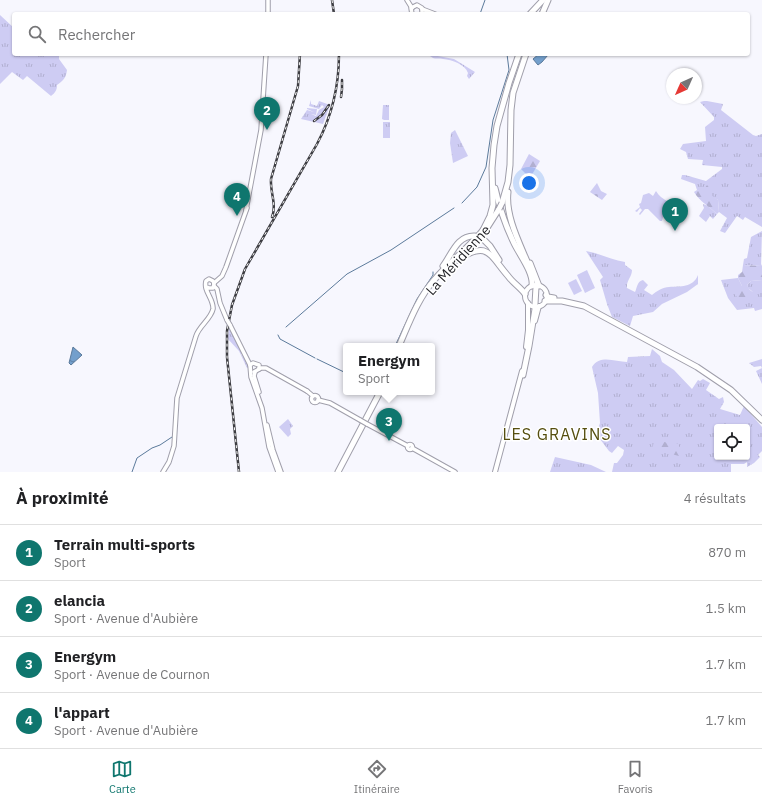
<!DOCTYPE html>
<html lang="fr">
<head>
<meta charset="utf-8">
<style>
  body { margin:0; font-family:"IBM Plex Sans",sans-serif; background:#f2f2f2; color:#202124 }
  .controls { position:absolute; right:12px; bottom:12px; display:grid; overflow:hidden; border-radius:4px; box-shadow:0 1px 3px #0004 }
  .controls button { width:36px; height:36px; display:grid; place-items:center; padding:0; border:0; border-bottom:1px solid #e0e0e0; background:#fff; color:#202124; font:20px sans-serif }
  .compass { position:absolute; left:666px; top:68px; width:36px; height:36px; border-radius:50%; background:#fff; box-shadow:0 1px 3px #0004; rotate:225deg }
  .you { position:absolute; left:529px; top:183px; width:14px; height:14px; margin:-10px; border:3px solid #fff; border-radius:50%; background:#1a73e8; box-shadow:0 0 0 6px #1a73e833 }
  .badge { display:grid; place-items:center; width:26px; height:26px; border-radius:50%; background:#0f766e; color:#fff; font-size:13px; font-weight:700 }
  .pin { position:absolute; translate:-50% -33px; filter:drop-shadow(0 1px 2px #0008) }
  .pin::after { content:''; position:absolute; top:21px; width:14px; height:12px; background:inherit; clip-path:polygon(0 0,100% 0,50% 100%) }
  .popup { position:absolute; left:343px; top:343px; width:92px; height:52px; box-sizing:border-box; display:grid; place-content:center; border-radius:4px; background:#fff; filter:drop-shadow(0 1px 3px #0005); font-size:13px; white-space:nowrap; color:#757577 }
  .popup b { font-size:15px; color:#202124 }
  .popup::after { content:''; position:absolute; left:50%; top:100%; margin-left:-8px; border:8px solid transparent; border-top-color:#fff }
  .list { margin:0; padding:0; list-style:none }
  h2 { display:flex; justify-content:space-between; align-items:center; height:52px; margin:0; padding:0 16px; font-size:17px }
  h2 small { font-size:13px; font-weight:400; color:#757577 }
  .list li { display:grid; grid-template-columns:26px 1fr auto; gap:12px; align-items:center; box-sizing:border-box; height:56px; padding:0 16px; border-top:1px solid #e0e0e0 }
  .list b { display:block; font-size:15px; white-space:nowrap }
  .list p { margin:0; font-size:13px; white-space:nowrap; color:#757577 }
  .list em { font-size:13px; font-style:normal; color:#757577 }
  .icon { flex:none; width:22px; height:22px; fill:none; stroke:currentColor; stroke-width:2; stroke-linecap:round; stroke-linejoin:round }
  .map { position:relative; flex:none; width:762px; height:472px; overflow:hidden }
  .search { position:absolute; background:#fff; box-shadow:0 1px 3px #0004; left:12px; right:12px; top:12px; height:44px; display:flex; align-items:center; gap:10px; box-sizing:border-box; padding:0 14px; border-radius:4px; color:#757577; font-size:15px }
  .sheet { height:276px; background:#fff }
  nav { display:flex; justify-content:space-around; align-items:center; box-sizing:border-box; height:56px; border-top:1px solid #e0e0e0; background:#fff; font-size:11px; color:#757577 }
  nav a { display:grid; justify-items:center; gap:2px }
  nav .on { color:#0f766e }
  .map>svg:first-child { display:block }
  .grass { fill:url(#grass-tufts); fill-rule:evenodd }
  .forest { fill:url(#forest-firs) }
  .cemetery { fill:url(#cemetery-stones) }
  .green { fill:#ceccf3 }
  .water { fill:url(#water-ripples); stroke:#5b7a9b }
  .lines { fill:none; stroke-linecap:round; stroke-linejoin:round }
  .stream { stroke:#5b7a9b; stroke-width:1 }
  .secondary-casing { stroke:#a09fab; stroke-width:5.5 }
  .primary-casing { stroke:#a09fab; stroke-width:6 }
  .highway-casing { stroke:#a09fab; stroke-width:7 }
  .secondary { stroke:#fff; stroke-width:3.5 }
  .primary { stroke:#fff; stroke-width:4 }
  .highway { stroke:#fff; stroke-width:5 }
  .rail-casing { stroke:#3c3c41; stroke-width:2.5 }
  .rail { stroke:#fff; stroke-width:1; stroke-dasharray:3; stroke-linecap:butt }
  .secondary-bridge-casing { stroke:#a09fab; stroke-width:5.5; stroke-linecap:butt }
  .highway-bridge-casing { stroke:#a09fab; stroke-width:7; stroke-linecap:butt }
  .secondary-bridge { stroke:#fff; stroke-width:3.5 }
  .highway-bridge { stroke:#fff; stroke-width:5 }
  .labels { text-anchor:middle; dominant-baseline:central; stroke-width:3; stroke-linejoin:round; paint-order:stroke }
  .street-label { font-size:14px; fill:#232328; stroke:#fff }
  .quarter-label { font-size:16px; letter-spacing:1px; fill:#554e0f; stroke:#fff }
</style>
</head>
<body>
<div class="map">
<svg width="762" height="472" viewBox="0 0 762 472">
  <defs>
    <pattern id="grass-tufts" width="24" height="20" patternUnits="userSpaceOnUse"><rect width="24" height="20" fill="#ceccf3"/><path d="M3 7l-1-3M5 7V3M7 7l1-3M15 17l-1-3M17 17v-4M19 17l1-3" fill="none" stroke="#b1afd0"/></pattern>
    <pattern id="forest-firs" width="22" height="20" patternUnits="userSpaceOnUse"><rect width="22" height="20" fill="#ceccf3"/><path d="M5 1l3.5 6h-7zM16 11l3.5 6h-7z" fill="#b1afd0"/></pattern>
    <pattern id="cemetery-stones" width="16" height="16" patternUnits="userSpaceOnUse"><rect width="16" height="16" fill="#ceccf3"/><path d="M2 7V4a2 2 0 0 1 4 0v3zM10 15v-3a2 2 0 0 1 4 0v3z" fill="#b1afd0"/></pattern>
    <pattern id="water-ripples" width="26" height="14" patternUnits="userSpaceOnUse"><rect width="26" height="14" fill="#739fcc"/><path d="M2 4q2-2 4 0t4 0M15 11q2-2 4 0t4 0" fill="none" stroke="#5e81a6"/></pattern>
  </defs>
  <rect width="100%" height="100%" fill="#f7f7fe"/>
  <g class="grass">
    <path d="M0,15L14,28V54H53L55,56H59V59L67,70C66,78 63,81 57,85C57,90 55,93 51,96L27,76L23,80L12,72L0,84Z"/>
    <path d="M427,54L454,59L475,72L469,79L467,76L468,73C465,64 452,60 443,59C440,58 435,59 433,58C431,57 429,55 427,54Z"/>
    <path d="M311,100V104L317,106L319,101L330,105L323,124L301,119L307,110L314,112L307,109V108L317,109L316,115L311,114L316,116L319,110L324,107L322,105L319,109L309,106Z"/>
    <path d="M704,101H707L723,104L721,110L753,135L756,136L762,134V227L745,217L743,220L737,216L725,233L720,231L727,218L719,212L718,200L697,190L695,184L681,179L682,175H685L706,181L722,169V167L702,165L703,160L688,159L686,152L680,149L683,144L706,141L705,127L714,120V117L700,102Z"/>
    <path d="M383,105H389V120H384L382,119Z"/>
    <rect x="383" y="122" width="7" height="16"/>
    <path d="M455,130L468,156L453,163L450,143L451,133Z"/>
    <path d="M703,204L708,206L717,214L713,219L710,216L706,222L699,216L704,208Z"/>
    <path d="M762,231L761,266L743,265L744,259L747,258L751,237Z"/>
    <path d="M586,251C599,253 611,260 625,262V265L632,270C632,277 626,281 627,288L635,292C637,288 637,281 643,280L648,285L644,290L652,295C657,291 663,287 669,287C680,286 693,288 698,275V284L687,292L662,304L653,312L633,316L630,326L612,317L607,304L600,280L603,277Z"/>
    <path d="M738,278L742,286L753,292L748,288L747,285L751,281L762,280V309L755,311L754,308L737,310L728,298L721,280Z"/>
    <path d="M229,327L242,353L241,354L245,360L249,363L248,368H247L239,351L228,339Z"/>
    <path d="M652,349L660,356L662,362L674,370L692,389L698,380L700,381L703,379L710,383L706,390L719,399L723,397L724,402L720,409L740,415L744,406L762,427V451L758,455L760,457L754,463L747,467V462L744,464H731V472H612L614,463H617L623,455L624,450L618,446L612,453L609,451L600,439L597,432L600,423L598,393L592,367C600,354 616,362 627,362L628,357L650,356ZM717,427H747V457H717Z"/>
    <path d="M762,359V384L756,371L762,368L761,366L754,367L749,363Z"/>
    <path d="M288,419L293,426L290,429L291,434L288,437L279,427Z"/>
    <path d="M555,457L591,465L606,472H550Z"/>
  </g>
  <g class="forest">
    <path d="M529,154L540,161L530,178L521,169Z"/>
    <path d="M707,185L711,190V195L718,200L719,212L717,214C709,206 700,202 694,192L697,190L701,191Z"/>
    <path d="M762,264V280L751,281L747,285C749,290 753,292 754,297L751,298L748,301L741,302L734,293L742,286L738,278V275L742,272L743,265L761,266Z"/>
    <path d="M655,439L671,444L672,442L679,444V456L652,449Z"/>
  </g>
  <path class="cemetery" d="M597,183L601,191L607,194L602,200L590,192Z"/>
  <g class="green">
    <path d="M656,191C661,201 674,202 678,210L674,216L670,212L663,217L662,221H660L648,209H645L640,215L639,214L642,210L640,208L637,212L635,211L640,207L639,204L641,203L643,195L649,193L653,196Z"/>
    <path d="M587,270L595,288L585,293L577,275Z"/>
    <path d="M576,279L582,291L574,295L568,283Z"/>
  </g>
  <g class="water">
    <path d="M539,54H547L548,55L542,62L538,65L533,59Z"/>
    <path d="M73,347L82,355L71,365L69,363Z"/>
  </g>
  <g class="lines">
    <g class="stream">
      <path d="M480,14L485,0"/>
      <path d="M462,203L477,187L486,167L493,120L509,70L507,54"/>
      <path d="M286,327L347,274L391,250L454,208"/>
      <path d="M278,335L280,339L315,358"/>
      <path d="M396,344L417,299L433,275V272"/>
      <path d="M395,346L396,345"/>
      <path d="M317,359L346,373"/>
      <path d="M132,472L137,458L152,448L160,445L172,437"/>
    </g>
    <g class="secondary-casing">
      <g id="secondary">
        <path d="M407,0L412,8"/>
        <path d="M422,9L435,14"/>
        <path d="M268,14V0"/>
        <path d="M412,14L411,8L417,5L422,8V14"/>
        <path d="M246,210L261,130L266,54"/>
        <path d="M214,283L222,276L226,267L247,208"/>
        <path d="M214,286L217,289L220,303L227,320"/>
        <path d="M230,325L250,365L251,377L262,408L269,447L278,472"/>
        <path d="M250,365L253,363L259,365V369"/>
        <path d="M254,372L261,368H266L307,391"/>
        <path d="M255,372L254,376L259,392"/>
        <path d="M307,391L313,396"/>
        <circle cx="315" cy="399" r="3.5"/>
        <path d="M318,400L330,403L360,420"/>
        <path d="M367,424L408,446"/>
        <path d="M267,425L273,450L281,472"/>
        <circle cx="410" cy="447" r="2.5"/>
        <path d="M412,448L455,472"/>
        <path d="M163,472L169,462L174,446L177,398L196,336C199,326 211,319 213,309C214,299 203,291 206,281L209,279L213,281L214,284L213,288H209L206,287"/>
      </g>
    </g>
    <g class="primary-casing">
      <g id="primary">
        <circle cx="536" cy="296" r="11"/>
        <path d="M535,321L539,306"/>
        <path d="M526,347L528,330V303"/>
        <path d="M495,472L522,371"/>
      </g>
    </g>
    <g class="highway-casing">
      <g id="highway">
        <path d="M530,14L543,0"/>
        <path d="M542,14L548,0"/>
        <path d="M495,188C499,206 505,224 513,241C518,253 534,272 532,286"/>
        <path d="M508,192C505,216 520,244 529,266"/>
        <path d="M502,203L508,182L510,165L511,110L513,93L526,54"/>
        <path d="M483,230L490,216L493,205L492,168L494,145L497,126L509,83L519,54"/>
        <path d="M483,234L499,209"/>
        <path d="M482,238L490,246L499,260"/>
        <path d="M457,260C488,240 489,254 508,276C513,283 521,288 525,294"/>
        <path d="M530,263L539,286"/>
        <path d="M443,266C452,254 457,235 475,236"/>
        <path d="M546,295L548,297L554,298"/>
        <path d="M545,301H562L584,306L697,367L731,390L762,420"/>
        <path d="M535,304L536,287"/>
        <path d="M399,346C409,323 418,298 435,279C450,261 470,247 484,229"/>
        <path d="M523,375L529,346L535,309"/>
        <path d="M338,472L380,392"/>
      </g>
    </g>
    <use href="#secondary" class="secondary"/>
    <use href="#primary" class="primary"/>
    <use href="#highway" class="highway"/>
    <g class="rail-casing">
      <g id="rail">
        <path d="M332,0L334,14"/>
        <path d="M341,97L342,89V80"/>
        <path d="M314,121L322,115L329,105"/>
        <path d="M272,217C277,204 270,193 271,179L298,86L300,54"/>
        <path d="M239,472L227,357V331L232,305L245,269L317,144C332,116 339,86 339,54"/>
      </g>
    </g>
    <use href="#rail" class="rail"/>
    <g class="secondary-bridge-casing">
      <g id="secondary-bridge">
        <path d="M227,320L230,325"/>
        <path d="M360,420L367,424"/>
      </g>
    </g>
    <g class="highway-bridge-casing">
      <path id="highway-bridge" d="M499,209L502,203"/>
    </g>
    <use href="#secondary-bridge" class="secondary-bridge"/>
    <use href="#highway-bridge" class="highway-bridge"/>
  </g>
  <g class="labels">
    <g class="street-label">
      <text transform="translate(458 260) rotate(-48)">La Méridienne</text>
    </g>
    <g class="quarter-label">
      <text x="557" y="434">LES GRAVINS</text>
    </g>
  </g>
</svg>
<div class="controls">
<button><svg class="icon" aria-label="locate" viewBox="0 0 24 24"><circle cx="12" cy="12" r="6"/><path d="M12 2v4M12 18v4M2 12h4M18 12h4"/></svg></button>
</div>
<svg class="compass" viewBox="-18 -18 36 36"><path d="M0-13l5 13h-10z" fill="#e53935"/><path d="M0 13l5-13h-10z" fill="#757577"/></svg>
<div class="you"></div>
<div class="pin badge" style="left:675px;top:231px">1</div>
<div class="pin badge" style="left:267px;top:130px">2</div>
<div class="pin badge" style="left:389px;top:441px">3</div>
<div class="popup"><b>Energym</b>Sport</div>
<div class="pin badge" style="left:237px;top:216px">4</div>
<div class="search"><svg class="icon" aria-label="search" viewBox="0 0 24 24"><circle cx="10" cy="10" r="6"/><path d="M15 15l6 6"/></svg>Rechercher</div>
</div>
<section class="sheet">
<h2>À proximité<small>4 résultats</small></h2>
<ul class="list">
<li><span class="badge">1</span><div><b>Terrain multi-sports</b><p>Sport</p></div><em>870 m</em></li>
<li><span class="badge">2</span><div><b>elancia</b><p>Sport · Avenue d'Aubière</p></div><em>1.5 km</em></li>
<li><span class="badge">3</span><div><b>Energym</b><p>Sport · Avenue de Cournon</p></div><em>1.7 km</em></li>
<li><span class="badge">4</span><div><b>l'appart</b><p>Sport · Avenue d'Aubière</p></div><em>1.7 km</em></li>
</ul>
</section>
<nav>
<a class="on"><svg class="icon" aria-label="map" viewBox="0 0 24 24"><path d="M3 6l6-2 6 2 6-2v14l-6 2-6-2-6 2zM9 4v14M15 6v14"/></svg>Carte</a>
<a><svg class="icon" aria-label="directions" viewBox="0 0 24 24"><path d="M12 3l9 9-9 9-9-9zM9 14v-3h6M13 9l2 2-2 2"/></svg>Itinéraire</a>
<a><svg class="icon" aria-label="saved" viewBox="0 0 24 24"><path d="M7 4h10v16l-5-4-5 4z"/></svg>Favoris</a>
</nav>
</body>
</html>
